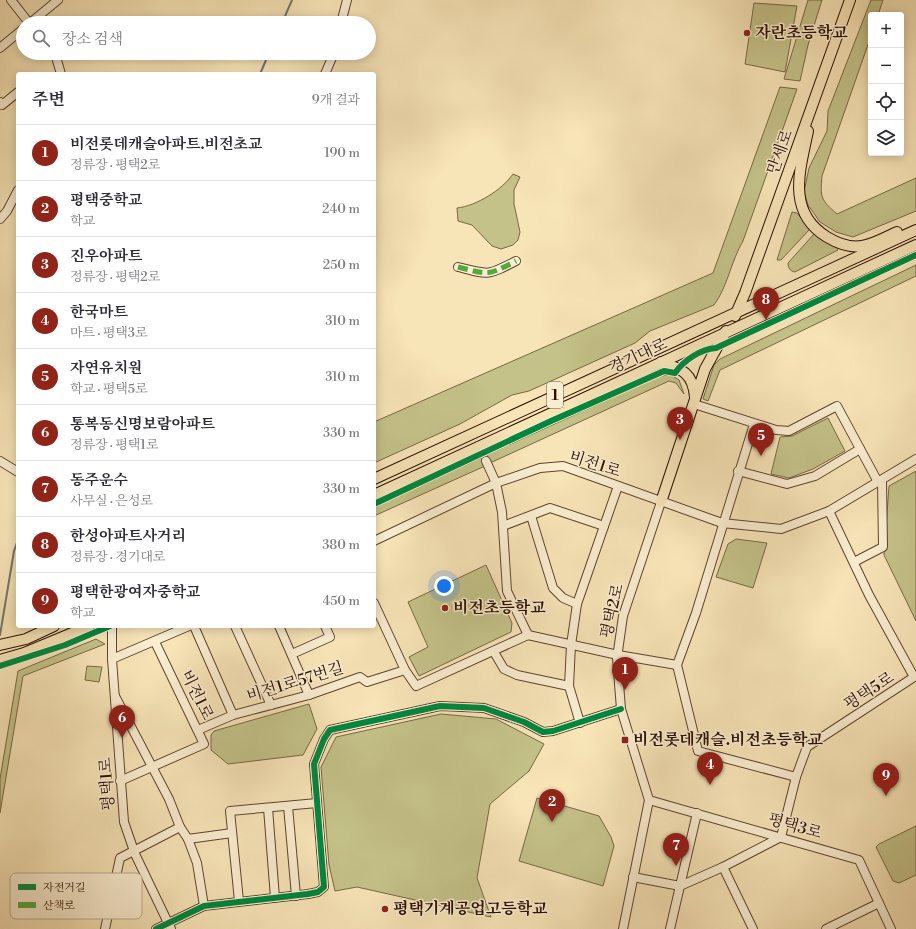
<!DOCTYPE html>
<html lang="ko">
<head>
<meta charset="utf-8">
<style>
  body { margin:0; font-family:"Libre Bodoni","Noto Serif KR",serif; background:#f7f7f7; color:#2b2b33 }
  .controls { position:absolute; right:12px; top:12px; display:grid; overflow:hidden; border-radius:4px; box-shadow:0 2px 10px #0003 }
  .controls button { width:36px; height:36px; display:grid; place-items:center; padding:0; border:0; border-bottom:1px solid #e1e1e2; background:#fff; color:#2b2b33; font:20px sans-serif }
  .you { position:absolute; left:444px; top:586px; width:14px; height:14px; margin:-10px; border:3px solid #fff; border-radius:50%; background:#1a73e8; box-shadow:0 0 0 6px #1a73e833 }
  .badge { display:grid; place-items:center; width:26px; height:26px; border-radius:50%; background:#8f2418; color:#fff; font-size:13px; font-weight:700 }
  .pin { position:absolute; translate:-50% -33px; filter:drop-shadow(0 1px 2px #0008) }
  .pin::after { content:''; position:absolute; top:21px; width:14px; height:12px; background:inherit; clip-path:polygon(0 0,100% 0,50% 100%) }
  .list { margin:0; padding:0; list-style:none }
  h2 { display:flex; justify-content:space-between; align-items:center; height:52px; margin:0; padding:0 16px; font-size:17px }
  h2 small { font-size:13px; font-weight:400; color:#7c7c81 }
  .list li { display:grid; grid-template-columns:26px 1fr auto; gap:12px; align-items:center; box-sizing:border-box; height:56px; padding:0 16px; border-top:1px solid #e1e1e2 }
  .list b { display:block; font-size:15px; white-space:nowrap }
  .list p { margin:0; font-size:13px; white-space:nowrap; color:#7c7c81 }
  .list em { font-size:13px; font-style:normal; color:#7c7c81 }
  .icon { flex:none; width:22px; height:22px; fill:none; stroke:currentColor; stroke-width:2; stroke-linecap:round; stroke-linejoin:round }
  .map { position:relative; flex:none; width:916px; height:929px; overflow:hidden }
  .search { position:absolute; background:#fff; box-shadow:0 2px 10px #0003; left:16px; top:16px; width:360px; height:44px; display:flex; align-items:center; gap:10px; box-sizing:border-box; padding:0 14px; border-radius:22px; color:#7c7c81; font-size:15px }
  .panel { position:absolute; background:#fff; box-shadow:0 2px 10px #0003; left:16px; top:72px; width:360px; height:556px; border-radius:4px }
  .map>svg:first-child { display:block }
  .green { fill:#c4c289; stroke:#786845 }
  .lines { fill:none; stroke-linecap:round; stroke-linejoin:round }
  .stream { stroke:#72776f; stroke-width:2 }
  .minor-casing { stroke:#5e442e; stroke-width:10 }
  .major-casing { stroke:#2b0f01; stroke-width:12 }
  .minor { stroke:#faedd0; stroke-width:8 }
  .major { stroke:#f7e4b7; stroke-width:10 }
  .quiet { stroke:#54a840; stroke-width:5; stroke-dasharray:10 5; stroke-linecap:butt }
  .cycleway-casing { stroke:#faedd0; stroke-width:8 }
  .cycleway { stroke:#00873e; stroke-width:6 }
  .poi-dot { fill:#8f2418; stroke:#faedd0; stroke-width:1.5 }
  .labels { text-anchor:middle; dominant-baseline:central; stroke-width:3; stroke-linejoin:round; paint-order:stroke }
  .shield { fill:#faedd0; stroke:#69523f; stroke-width:1 }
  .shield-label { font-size:15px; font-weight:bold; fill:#2b0f01 }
  .poi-label { font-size:16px; font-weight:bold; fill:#2b0f01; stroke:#faedd0; text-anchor:start }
  .street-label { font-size:16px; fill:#2b0f01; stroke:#faedd0 }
  .key { fill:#faedd0; stroke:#bcaa92; stroke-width:1 }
  .key-label { font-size:11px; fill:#2b0f01 }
</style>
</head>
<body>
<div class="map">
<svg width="916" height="929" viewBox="0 0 916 929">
  <rect width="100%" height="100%" fill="#f7e4b7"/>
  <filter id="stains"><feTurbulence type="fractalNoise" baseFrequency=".005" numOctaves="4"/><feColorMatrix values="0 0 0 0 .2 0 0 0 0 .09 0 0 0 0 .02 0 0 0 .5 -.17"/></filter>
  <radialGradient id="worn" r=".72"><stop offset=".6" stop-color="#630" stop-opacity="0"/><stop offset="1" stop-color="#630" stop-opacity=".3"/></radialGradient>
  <g class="green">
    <path d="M808,0H822L808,45L800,81L784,79Z"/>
    <path d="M871,0H883L878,15H871V36L822,176C820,198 821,200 837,214L916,178V211L853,237L836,232L820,222L808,205L804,192L809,168L827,131L828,111Z"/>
    <path d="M754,3L797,6L785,72L745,64Z"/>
    <path d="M780,87L797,89L743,241C731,261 728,286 714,305L650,331L635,343L529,391L512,395L460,424L374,463V422L713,273Z"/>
    <path d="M513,174L520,177L514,190V204L520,232L518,240L513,245L501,249L492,246L472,225L458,221L457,208C476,206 502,190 513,174Z"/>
    <path d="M792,212L797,213L810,229L781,260H777Z"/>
    <path d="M814,234L836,246L838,250L795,272C790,271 788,268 788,263Z"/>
    <path d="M916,265V276L720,370L708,401L703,399L714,365L720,359Z"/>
    <path d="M671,375L679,380L684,394L676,383L669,381L490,463L487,455L659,376Z"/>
    <path d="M828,418L845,451L813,469L789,478L771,474L780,437L792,436Z"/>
    <path d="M481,458L485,466L374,516V507Z"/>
    <path d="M916,471V621L884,555L889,486Z"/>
    <path d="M736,539L767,543L753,588L716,577L728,544Z"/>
    <path d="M486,565L512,623L511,632L419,676L409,657L428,647L408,602Z"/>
    <path d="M96,639L105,644L23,676L0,813V779L18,671Z"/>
    <path d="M87,666L102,667L99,682L85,680Z"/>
    <path d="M309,704L317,729L303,755L228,764L211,750V735L214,731Z"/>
    <path d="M441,714L496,719L544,744L529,771L490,804L477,878L491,917L357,887L335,891L329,865L321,767L336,737Z"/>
    <path d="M537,798L599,816L611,837L614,846L603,886L519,861Z"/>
    <path d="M916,826V875L899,883L893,881L876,847L879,844Z"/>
  </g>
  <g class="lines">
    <g class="stream">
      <path d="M282,23L292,0"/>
      <path d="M260,74L269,53"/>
      <path d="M0,635L14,551L18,540"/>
    </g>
    <g class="minor-casing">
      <g id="minor">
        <path d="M11,0L29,23"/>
        <path d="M30,23L58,0"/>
        <path d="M341,23L347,0"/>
        <path d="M0,48L23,29"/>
        <path d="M54,53L56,57L61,74"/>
        <path d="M325,74L334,53"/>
        <path d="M0,102L2,105L18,92"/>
        <path d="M0,219L7,211L18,190"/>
        <path d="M458,267C489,275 487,276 516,261"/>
        <path d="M694,404L776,430L789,431L837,406L878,482"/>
        <path d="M754,424L696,613L677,665L698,751L796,777"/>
        <path d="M0,461L18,472"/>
        <path d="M486,461L496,483L502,512L507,591L528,635"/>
        <path d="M738,471L787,484L815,476L860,449"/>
        <path d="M531,516L553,588L563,598L577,604"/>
        <path d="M503,526L550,508L604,526"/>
        <path d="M374,541L496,483L540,468L563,466L722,523L781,529L829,511L916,459"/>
        <path d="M854,562L883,547L882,480"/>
        <path d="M374,603L405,670L416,686L528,635L618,655L677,665"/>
        <path d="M112,626V659L124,822L135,854L171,929"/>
        <path d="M194,626L233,715"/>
        <path d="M235,626L271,705"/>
        <path d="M279,626L309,695"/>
        <path d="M494,652L504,669L517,675L569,686"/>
        <path d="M292,654L330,637L325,626"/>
        <path d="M112,659L189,626"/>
        <path d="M115,696L169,799L180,827L188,839L197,863L204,906"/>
        <path d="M580,723L569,686L571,645L577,604L618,486"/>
        <path d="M198,730L233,715L309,695L360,677L367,682L405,670"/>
        <path d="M120,781L204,744L155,642"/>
        <path d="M649,800L859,860L891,929"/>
        <path d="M288,806L296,896"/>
        <path d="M268,808L275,898"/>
        <path d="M188,839L232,833"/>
        <path d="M723,867L753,929"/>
        <path d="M633,877L680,886L723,867L781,837L796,777L807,747L914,677L869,595L829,511"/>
        <path d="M239,901L230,811L317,803"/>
        <path d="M105,929L120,858L180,827"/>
        <path d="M156,929L204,906L308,894L318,892L324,887L314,764L324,739L330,730L440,706L484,708L524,722L543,732L553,731L621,709"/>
        <path d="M623,929L649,800L621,709L617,658L623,616L661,502"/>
        <path d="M670,929L697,813"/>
        <path d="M826,929L879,903"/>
      </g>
    </g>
    <g class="major-casing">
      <g id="major">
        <path d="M808,131C800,170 786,212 827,237C837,243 850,248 862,246C874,244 886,237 897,232"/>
        <path d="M735,316L745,293L850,0"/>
        <path d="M661,362C682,369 693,373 695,397"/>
        <path d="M374,479L916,230"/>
        <path d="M374,495L916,245"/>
        <path d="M661,502L705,369L726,331"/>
        <path d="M0,645L26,639L54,626"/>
        <path d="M0,660L24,653L89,626"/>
      </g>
    </g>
    <use href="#minor" class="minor"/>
    <use href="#major" class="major"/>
    <path class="quiet" d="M458,267C489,275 487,276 516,261"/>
    <g class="cycleway-casing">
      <g id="cycleway">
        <path d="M374,504L551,421L664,371L675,373C684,360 701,349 716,348L916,255"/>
        <path d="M0,666L65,645L110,626"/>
        <path d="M156,929L204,906L308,894L318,892L324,887L314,764L324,739L330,730L440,706L484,708L524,722L543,732L553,731L621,709"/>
      </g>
    </g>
    <use href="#cycleway" class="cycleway"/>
  </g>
  <g class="poi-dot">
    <circle cx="747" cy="33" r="4"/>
    <circle cx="445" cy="608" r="4"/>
    <rect x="621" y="736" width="8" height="8" rx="2"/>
    <circle cx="385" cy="909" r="4"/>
  </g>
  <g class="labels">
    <rect class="shield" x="547" y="382" width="16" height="26" rx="3"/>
    <g class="shield-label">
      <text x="555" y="395">1</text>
    </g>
    <g class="poi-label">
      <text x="755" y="33">자란초등학교</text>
      <text x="453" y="608">비전초등학교</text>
      <text x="633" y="740">비전롯데캐슬.비전초등학교</text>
      <text x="393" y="909">평택기계공업고등학교</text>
    </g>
    <g class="street-label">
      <text transform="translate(780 152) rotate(-70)">만세로</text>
      <text transform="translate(638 356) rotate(-25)">경기대로</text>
      <text transform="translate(595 464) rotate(18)">비전1로</text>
      <text transform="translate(612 611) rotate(-77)">평택2로</text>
      <text transform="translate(295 682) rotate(-17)">비전1로57번길</text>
      <text transform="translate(869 691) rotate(-33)">평택5로</text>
      <text transform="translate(197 695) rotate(64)">비전1로</text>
      <text transform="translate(107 784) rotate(-94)">평택1로</text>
      <text transform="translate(795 826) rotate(16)">평택3로</text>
    </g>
  </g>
  <rect x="10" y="873" width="132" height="46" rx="6" class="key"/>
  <rect x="18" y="884" width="18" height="6" fill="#00873e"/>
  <rect x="18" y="902" width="18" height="6" fill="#54a840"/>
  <g class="key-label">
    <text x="43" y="891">자전거길</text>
    <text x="43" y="909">산책로</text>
  </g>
  <rect width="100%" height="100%" filter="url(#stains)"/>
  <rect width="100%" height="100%" fill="url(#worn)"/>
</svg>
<div class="controls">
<button>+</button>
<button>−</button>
<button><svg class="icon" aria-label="locate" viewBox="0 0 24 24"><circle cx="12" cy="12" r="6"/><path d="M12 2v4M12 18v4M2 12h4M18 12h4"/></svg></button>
<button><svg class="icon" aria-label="layers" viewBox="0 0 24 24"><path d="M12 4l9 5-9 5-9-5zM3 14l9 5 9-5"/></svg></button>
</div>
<div class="you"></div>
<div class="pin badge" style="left:625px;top:690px">1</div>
<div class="pin badge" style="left:552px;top:822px">2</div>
<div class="pin badge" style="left:680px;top:440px">3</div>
<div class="pin badge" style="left:710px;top:785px">4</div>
<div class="pin badge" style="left:761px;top:456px">5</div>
<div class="pin badge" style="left:122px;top:738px">6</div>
<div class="pin badge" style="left:676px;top:866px">7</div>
<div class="pin badge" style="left:766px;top:320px">8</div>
<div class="pin badge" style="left:886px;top:796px">9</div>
<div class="search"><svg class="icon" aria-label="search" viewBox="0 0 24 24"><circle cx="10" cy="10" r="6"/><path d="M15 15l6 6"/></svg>장소 검색</div>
<section class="panel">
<h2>주변<small>9개 결과</small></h2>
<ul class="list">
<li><span class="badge">1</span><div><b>비전롯데캐슬아파트.비전초교</b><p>정류장 · 평택2로</p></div><em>190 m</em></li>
<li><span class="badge">2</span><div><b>평택중학교</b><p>학교</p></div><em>240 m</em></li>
<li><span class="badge">3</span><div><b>진우아파트</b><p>정류장 · 평택2로</p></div><em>250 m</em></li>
<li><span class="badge">4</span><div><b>한국마트</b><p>마트 · 평택3로</p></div><em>310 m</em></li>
<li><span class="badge">5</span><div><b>자연유치원</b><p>학교 · 평택5로</p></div><em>310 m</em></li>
<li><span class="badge">6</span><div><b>통복동신명보람아파트</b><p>정류장 · 평택1로</p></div><em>330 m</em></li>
<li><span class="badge">7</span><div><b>동주운수</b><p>사무실 · 은성로</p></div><em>330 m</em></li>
<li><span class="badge">8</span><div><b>한성아파트사거리</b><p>정류장 · 경기대로</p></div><em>380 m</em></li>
<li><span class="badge">9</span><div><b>평택한광여자중학교</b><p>학교</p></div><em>450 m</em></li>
</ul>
</section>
</div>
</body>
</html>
